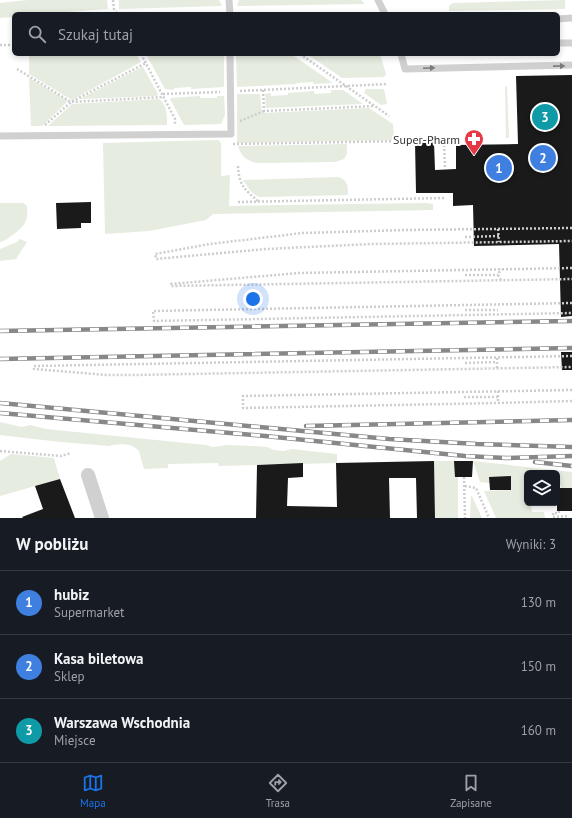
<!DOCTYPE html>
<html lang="pl">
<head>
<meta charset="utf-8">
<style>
  body { margin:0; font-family:"PT Sans",sans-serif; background:#242831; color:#f1f3f6 }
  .controls { position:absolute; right:12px; bottom:12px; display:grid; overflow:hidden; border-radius:6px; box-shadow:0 2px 6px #0003 }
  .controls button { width:36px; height:36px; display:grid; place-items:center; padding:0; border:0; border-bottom:1px solid #363941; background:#171b24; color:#f1f3f6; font:20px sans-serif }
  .you { position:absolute; left:253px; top:299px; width:14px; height:14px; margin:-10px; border:3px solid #fff; border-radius:50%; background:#1a73e8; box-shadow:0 0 0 6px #1a73e833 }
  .badge { display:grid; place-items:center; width:26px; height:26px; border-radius:50%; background:#1a73e8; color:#fff; font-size:13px; font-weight:700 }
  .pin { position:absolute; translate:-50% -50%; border:2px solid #fff; box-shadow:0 1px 4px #0006 }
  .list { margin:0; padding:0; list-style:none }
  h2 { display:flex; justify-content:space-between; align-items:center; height:52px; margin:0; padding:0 16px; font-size:17px }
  h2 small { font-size:13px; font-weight:400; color:#9ea1a6 }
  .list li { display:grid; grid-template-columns:26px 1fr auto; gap:12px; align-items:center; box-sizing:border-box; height:64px; padding:0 16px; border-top:1px solid #363941 }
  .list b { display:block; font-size:15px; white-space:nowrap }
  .list p { margin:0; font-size:13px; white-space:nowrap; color:#9ea1a6 }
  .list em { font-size:13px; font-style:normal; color:#9ea1a6 }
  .icon { flex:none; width:22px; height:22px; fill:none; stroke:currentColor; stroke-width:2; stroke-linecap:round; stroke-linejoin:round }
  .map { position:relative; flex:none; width:572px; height:518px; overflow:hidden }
  .search { position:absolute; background:#171b24; box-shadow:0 2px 6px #0003; left:12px; right:12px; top:12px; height:44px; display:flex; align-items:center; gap:10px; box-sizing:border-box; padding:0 14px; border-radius:6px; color:#9ea1a6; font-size:15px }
  .sheet { height:244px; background:#171b24 }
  nav { display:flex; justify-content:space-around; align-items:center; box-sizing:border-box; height:56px; border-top:1px solid #363941; background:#171b24; font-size:11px; color:#9ea1a6 }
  nav a { display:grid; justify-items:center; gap:2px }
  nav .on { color:#1a73e8 }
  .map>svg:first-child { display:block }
  .green { fill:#e6ecdf }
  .building { fill:#1a1a1a }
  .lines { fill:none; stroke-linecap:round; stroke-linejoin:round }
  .path { stroke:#cdcdcd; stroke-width:2.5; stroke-dasharray:2 2; stroke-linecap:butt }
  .lane { stroke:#d0d0d0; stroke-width:7 }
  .street { stroke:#d0d0d0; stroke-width:14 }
  .rail-casing { stroke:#888; stroke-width:4.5 }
  .rail { stroke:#fff; stroke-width:3; stroke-dasharray:9; stroke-linecap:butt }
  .oneway { fill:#7a7a7a }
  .labels { text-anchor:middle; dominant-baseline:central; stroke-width:4; stroke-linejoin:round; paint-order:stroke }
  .poi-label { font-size:12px; fill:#333; stroke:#fff; text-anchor:end }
</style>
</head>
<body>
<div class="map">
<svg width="572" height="518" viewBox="0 0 572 518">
  <rect width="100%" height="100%" fill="#fff"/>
  <g class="green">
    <path d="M28,0H107L108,9L39,14H14V17L0,18V3Z"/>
    <path d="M119,0H219L222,6L119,9Z"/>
    <path d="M239,0H361L365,4L237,6Z"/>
    <path d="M565,0V9L449,11V6L453,3Z"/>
    <path d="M29,54H136L141,62L72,100L29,74Z"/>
    <path d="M146,54H224V87L191,89V87L174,88V90L165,89Z"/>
    <path d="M236,54H291L333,83L313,84V82L296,83V84L237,87Z"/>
    <path d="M307,54H380L386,74L384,77L342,78Z"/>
    <path d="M142,67H143L158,94L157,96L80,99Z"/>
    <path d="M29,78L68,101L42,126H31Z"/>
    <path d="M505,86L507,87L509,138H506Z"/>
    <path d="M366,89H384L387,104L381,105L364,93Z"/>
    <path d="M331,90H343L363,104L266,108L265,94L271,93V96L288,95V93L314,91L315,94L331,93Z"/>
    <path d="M237,94H260L262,113L369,108L393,124L394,140L237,143Z"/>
    <path d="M200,96V98H217V96H224L225,115L221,124L184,125L170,99L171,98Z"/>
    <path d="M159,99C167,105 167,115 167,125L48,126L72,104Z"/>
    <path d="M218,140L221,143V176L230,175L229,206L426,203L433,204V210L213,214L206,220L149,231L105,234L103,143Z"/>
    <path d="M347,144V154L344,159L335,162L256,163C246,160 241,156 238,146Z"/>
    <path d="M338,177C348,180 348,186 348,195L260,197C251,194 248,187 243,180Z"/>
    <path d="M0,203H23L27,206C28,220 26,225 14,234C9,237 6,241 0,242Z"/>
    <path d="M20,239L27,242L16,259L0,261V249L17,242Z"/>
    <path d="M0,422L22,427L30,425L46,429L206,445L213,447L228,445L253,446L267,447L274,450L284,451L292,449L337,454V463L219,466L218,463L168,464V468L144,469L139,451C133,443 117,443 109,446L61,442L0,435Z"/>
    <path d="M11,454L54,458L60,479L0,496V461Z"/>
    <path d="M434,461H454L458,477V518H435Z"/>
    <path d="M473,461L572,472V488H561V485H557V473H527V503H531L532,512H544L545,518H496L484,491L511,490V476L490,477V483L480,482Z"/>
    <path d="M471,496H472L482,518H470Z"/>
  </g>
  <g class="building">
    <path d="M572,75V316L561,317L559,244L474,246L473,205L453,206V193H416L415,142H434L435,170L456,169V145L518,144L516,76Z"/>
    <path d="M91,202V223H81V228L57,229L56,203Z"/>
    <path d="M561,352H572V370H562Z"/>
    <path d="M434,461L435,518H417L416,478H389L390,518H256L257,465L303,463V477L288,478L287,506L337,507L336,463Z"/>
    <path d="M454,461H473L472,477H455Z"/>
    <path d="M511,476V490H490L489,477Z"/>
    <path d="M60,479L75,518H23L22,517L43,509L35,486Z"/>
    <rect x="557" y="488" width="15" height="23"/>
  </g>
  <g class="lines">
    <g class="path">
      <path d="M113,0L114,9L117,14"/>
      <path d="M0,45H14"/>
      <path d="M141,54L175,119V125"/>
      <path d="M300,54L389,116"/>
      <path d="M17,69L71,102L164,97"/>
      <path d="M263,90L264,111L375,106"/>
      <path d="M240,91L388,84"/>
      <path d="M163,94L220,92"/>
      <path d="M240,121L264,111"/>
      <path d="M45,125L71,102L146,63"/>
      <path d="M444,141L445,169"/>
      <path d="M233,144L407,141"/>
      <path d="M238,166C239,185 244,189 258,201"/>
      <path d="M238,202L445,198"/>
      <path d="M572,228L406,230L303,233L210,244L155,254L156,259L266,249L372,244L572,241"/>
      <path d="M498,229L499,242"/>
      <path d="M465,237L499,236"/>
      <path d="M572,268L299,273L171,284V286L572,279"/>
      <path d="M465,275H498"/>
      <path d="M501,280L498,275L501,269"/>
      <path d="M572,303L153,311L154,321L572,313"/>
      <path d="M465,310H498"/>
      <path d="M572,356L34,366V369L107,375H134L572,367"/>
      <path d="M497,358V368"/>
      <path d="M465,363L497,362"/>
      <path d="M572,390L243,396V408L498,403L572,401"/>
      <path d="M498,391V403"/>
      <path d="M464,397H498"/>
      <path d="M0,451L61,456L71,453"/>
      <path d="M464,477L465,518"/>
      <path d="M465,486L476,488L489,518"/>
      <path d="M559,511V513H553V517L567,516"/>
    </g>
    <g class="lane">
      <path d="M229,0L230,14"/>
      <path d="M378,0L385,14"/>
      <path d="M558,19L572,18"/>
      <path d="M558,43H572"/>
      <path d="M401,54L405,69L572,65"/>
      <path d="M0,136L231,134L230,54"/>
    </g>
    <path class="street" d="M88,475L102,518"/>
    <g class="rail-casing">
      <g id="rail">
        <path d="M0,331L572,321"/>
        <path d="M0,359L572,348"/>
        <path d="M0,403L389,439L477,444L572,447"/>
        <path d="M0,413L265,436L465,456L506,458L572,456"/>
        <path d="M306,426L572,420"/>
        <path d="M535,462L572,466"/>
      </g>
    </g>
    <use href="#rail" class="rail"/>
  </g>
  <defs><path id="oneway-solid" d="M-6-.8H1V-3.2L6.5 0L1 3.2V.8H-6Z"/></defs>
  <g class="oneway">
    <use href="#oneway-solid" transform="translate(559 66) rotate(-1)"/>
    <use href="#oneway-solid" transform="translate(429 68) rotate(-2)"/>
  </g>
  <defs>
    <g id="pharmacy-pin" transform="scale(1)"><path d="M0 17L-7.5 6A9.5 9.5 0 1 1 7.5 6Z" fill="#e63946" stroke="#fff"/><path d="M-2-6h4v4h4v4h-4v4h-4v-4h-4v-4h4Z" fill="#fff"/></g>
  </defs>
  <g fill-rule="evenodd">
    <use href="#pharmacy-pin" x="474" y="139"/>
  </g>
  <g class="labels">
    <g class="poi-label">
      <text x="460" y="139">Super-Pharm</text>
    </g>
  </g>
</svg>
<div class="controls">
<button><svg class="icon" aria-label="layers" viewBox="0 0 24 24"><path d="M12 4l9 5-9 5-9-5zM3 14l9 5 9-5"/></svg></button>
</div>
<div class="you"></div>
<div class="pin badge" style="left:499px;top:168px;background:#3f7fe0">1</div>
<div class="pin badge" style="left:543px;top:158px;background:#3f7fe0">2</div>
<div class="pin badge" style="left:545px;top:117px;background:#0f9aa8">3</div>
<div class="search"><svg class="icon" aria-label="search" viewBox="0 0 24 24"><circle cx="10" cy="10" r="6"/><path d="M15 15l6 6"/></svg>Szukaj tutaj</div>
</div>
<section class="sheet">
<h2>W pobliżu<small>Wyniki: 3</small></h2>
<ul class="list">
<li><span class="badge" style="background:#3f7fe0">1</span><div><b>hubiz</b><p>Supermarket</p></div><em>130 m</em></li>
<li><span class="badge" style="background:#3f7fe0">2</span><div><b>Kasa biletowa</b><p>Sklep</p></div><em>150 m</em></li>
<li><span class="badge" style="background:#0f9aa8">3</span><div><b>Warszawa Wschodnia</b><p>Miejsce</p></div><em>160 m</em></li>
</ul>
</section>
<nav>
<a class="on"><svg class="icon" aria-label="map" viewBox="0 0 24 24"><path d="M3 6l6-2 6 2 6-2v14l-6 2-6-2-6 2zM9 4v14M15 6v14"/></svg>Mapa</a>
<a><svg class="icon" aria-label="directions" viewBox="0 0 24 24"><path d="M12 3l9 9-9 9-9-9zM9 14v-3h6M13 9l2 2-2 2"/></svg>Trasa</a>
<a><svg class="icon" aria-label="saved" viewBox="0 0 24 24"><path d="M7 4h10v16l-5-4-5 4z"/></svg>Zapisane</a>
</nav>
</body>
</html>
